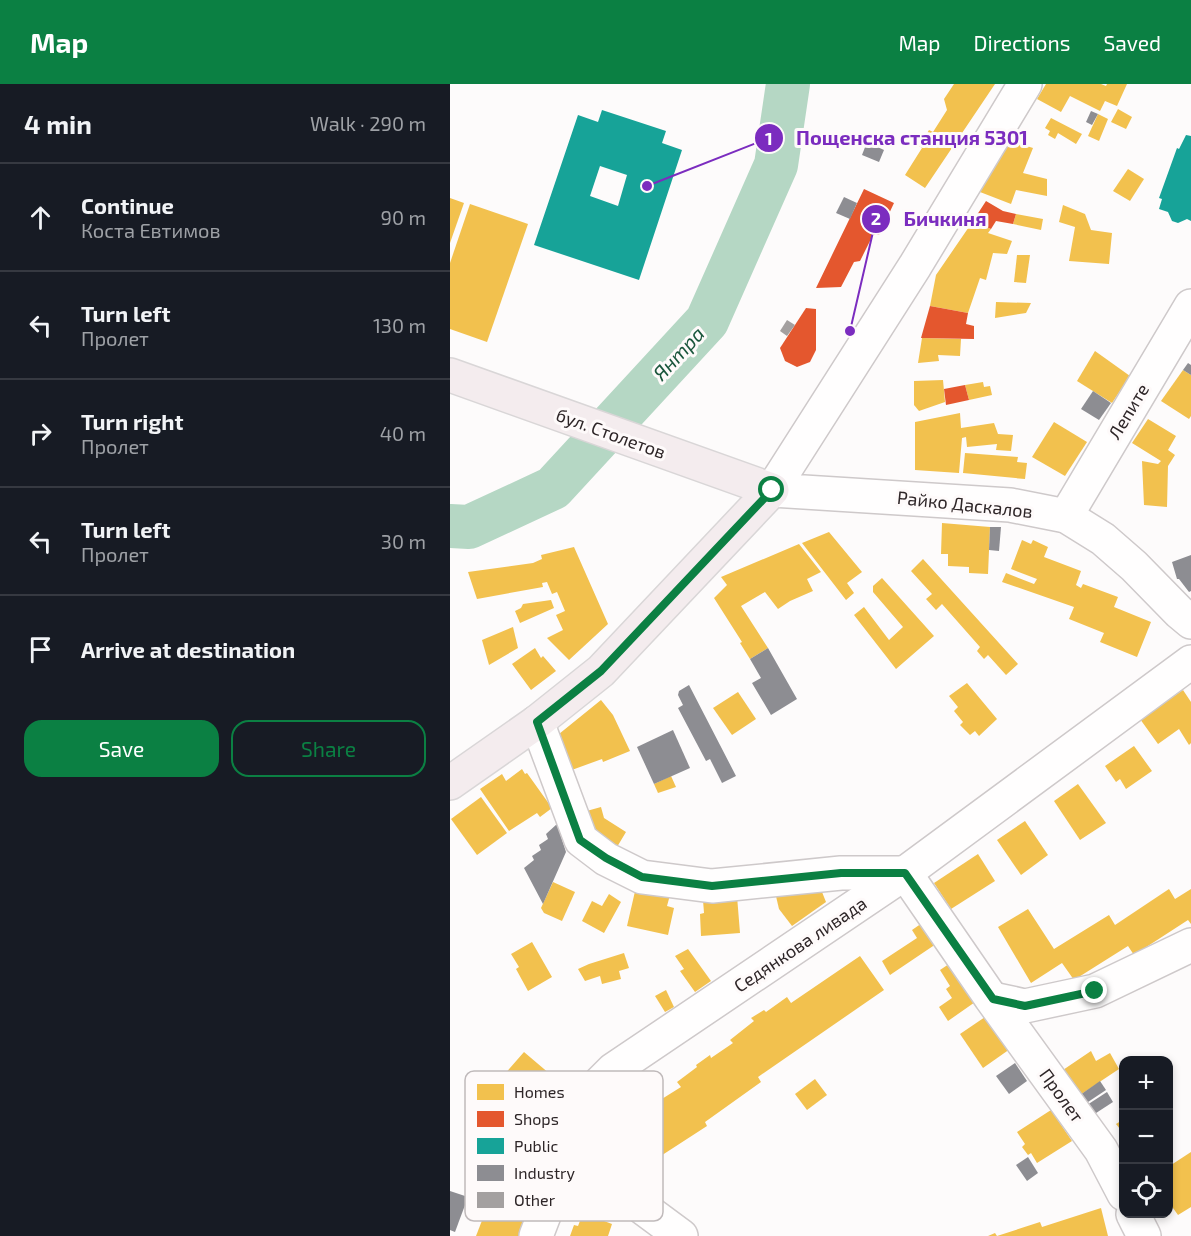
<!DOCTYPE html>
<html lang="en">
<head>
<meta charset="utf-8">
<style>
  body { margin:0; font-family:"Exo 2",sans-serif; background:#20242c; color:#f1f3f6 }
  .controls { position:absolute; right:18px; bottom:18px; display:grid; overflow:hidden; border-radius:12px; box-shadow:0 3px 9px #0003 }
  .controls button { width:54px; height:54px; display:grid; place-items:center; padding:0; border:0; border-bottom:2px solid #363941; background:#171b24; color:#f1f3f6; font:30px sans-serif }
  .stop { position:absolute; width:18px; height:18px; margin:-14px; border:4px solid #0b8043; border-radius:50%; background:#fff }
  .stop.end { background:#0b8043; border-color:#fff; box-shadow:0 2px 6px #0008 }
  .list { margin:0; padding:0; list-style:none }
  h2 { display:flex; justify-content:space-between; align-items:center; height:78px; margin:0; padding:0 24px; font-size:26px }
  h2 small { font-size:20px; font-weight:400; color:#9ea1a6 }
  .list li { display:grid; grid-template-columns:39px 1fr auto; gap:18px; align-items:center; box-sizing:border-box; height:108px; padding:0 24px; border-top:2px solid #363941 }
  .list b { display:block; font-size:22px; white-space:nowrap }
  .list p { margin:0; font-size:20px; white-space:nowrap; color:#9ea1a6 }
  .list em { font-size:20px; font-style:normal; color:#9ea1a6 }
  .actions { display:flex; gap:12px; padding:18px 24px }
  .actions a { flex:1; padding:14px 0; border:2px solid #0b8043; border-radius:18px; text-align:center; font-size:21px; color:#0b8043 }
  .actions .main { background:#0b8043; color:#fff }
  .icon { flex:none; width:33px; height:33px; fill:none; stroke:currentColor; stroke-width:2; stroke-linecap:round; stroke-linejoin:round }
  .map { position:relative; flex:none; width:741px; height:1152px; overflow:hidden }
  header { display:flex; align-items:center; gap:36px; box-sizing:border-box; height:84px; padding:0 30px; background:#0b8043; color:#fff }
  header strong { font-size:28px }
  nav { display:flex; gap:33px; margin-inline-start:auto; font-size:21px }
  main { display:flex }
  aside { flex:1; background:#171b24 }
  .map>svg:first-child { display:block }
  .homes { fill:#f2c14e }
  .shops { fill:#e4572e }
  .public { fill:#17a398; fill-rule:evenodd }
  .industry { fill:#8d8d92 }
  .lines { fill:none; stroke-linecap:round; stroke-linejoin:round }
  .river { stroke:#b5d7c4; stroke-width:44 }
  .building { fill:#a4a0a0 }
  .minor-casing { stroke:#cec9ca; stroke-width:36 }
  .major-casing { stroke:#d9d6d7; stroke-width:36 }
  .minor { stroke:#fffefe; stroke-width:33 }
  .major { stroke:#f4ecee; stroke-width:33 }
  .route { stroke:#0b8043; stroke-width:8 }
  .labels { text-anchor:middle; dominant-baseline:central; stroke-width:6; stroke-linejoin:round; paint-order:stroke }
  .street-label { font-size:18px; fill:#2e2628; stroke:#fefafa }
  .water-label { font-size:20px; font-style:italic; fill:#1a563c; stroke:#fefafa }
  .key { fill:#fefafa; stroke:#c0babb; stroke-width:1.5 }
  .key-label { font-size:16px; fill:#2e2628 }
  .leader { fill:none; stroke:#7b2cbf; stroke-width:2 }
  .callout-dot { fill:#7b2cbf; stroke:#fefafa; stroke-width:2 }
  .mark-label { font-size:18px; text-anchor:middle; font-weight:bold; fill:#fff }
  .callout-label { font-size:20px; text-anchor:middle; font-weight:bold; fill:#7b2cbf; stroke:#fefafa; stroke-width:6; stroke-linejoin:round; paint-order:stroke }
</style>
</head>
<body>
<header>
<strong>Map</strong>
<nav><a>Map</a><a>Directions</a><a>Saved</a></nav>
</header>
<main>
<aside>
<h2>4 min<small>Walk · 290 m</small></h2>
<ul class="list">
<li><svg class="icon" aria-label="ahead" viewBox="0 0 24 24"><path d="M12 20V5M6 11l6-6 6 6"/></svg><div><b>Continue</b><p>Коста Евтимов</p></div><em>90 m</em></li>
<li><svg class="icon" aria-label="left" viewBox="0 0 24 24"><path d="M17 20v-9H6M10 6l-5 5 5 5"/></svg><div><b>Turn left</b><p>Пролет</p></div><em>130 m</em></li>
<li><svg class="icon" aria-label="right" viewBox="0 0 24 24"><path d="M7 20v-9h11M14 6l5 5-5 5"/></svg><div><b>Turn right</b><p>Пролет</p></div><em>40 m</em></li>
<li><svg class="icon" aria-label="left" viewBox="0 0 24 24"><path d="M17 20v-9H6M10 6l-5 5 5 5"/></svg><div><b>Turn left</b><p>Пролет</p></div><em>30 m</em></li>
<li><svg class="icon" aria-label="arrive" viewBox="0 0 24 24"><path d="M6 21V4h12l-3 4 3 4H6"/></svg><div><b>Arrive at destination</b></div></li>
</ul>
<div class="actions"><a class="main">Save</a><a>Share</a></div>
</aside>
<div class="map">
<svg width="741" height="1152" viewBox="0 0 741 1152">
  <rect width="100%" height="100%" fill="#fdfbfb"/>
  <g class="homes">
    <path d="M504,0H545L475,104L455,91L472,64L469,62L479,46L483,48L497,26L494,15Z"/>
    <path d="M596,0H651L656,2L657,0H677L667,22L655,17L650,27L620,12L611,28L587,15Z"/>
    <path d="M668,25L682,33L676,45L661,38Z"/>
    <path d="M648,30L658,35L649,57L638,52Z"/>
    <path d="M601,34L632,50L626,60L608,49L605,55L598,51L600,47L595,44Z"/>
    <path d="M555,55L583,64L573,89L597,95V112L566,106L561,120L530,108L528,104Z"/>
    <path d="M678,85L694,95L680,117L663,107Z"/>
    <path d="M0,114L14,119L0,159Z"/>
    <path d="M20,120L78,140L37,258L0,245V179Z"/>
    <path d="M613,121L635,130L641,146L662,149L659,180L619,177L625,143L609,138Z"/>
    <path d="M566,130L593,135L591,146L563,140Z"/>
    <path d="M523,137L541,145L538,149L562,157L557,170L543,169L536,196L530,194L518,229L480,222L486,191Z"/>
    <path d="M567,171H580L576,199L564,198Z"/>
    <path d="M546,218L581,219L576,229L545,234Z"/>
    <path d="M472,254L511,255L510,272L488,271L489,277L468,279Z"/>
    <path d="M645,267L680,292L662,319L627,297Z"/>
    <path d="M733,286L741,291V332L739,335L711,317Z"/>
    <path d="M493,296L495,318L469,327L464,321V297Z"/>
    <path d="M533,298L534,303L540,302L542,311L519,316L515,301Z"/>
    <path d="M510,329L511,344L544,339L548,350L563,351L561,367L546,366L547,360L517,363L516,353L512,354L509,389L465,386V338Z"/>
    <path d="M698,335L726,352L718,366L725,371L718,382L717,423L694,421L692,377L708,380L711,377L682,359Z"/>
    <path d="M604,338L637,358L615,392L582,373Z"/>
    <path d="M515,369L568,373L567,378L577,379L575,395L513,389Z"/>
    <path d="M492,439L540,443L538,490L519,489V483L498,482V470H491Z"/>
    <path d="M379,448L412,488L397,499L404,509L396,516L352,459Z"/>
    <path d="M572,456L581,460L583,456L598,463L594,473L631,487L626,501L631,504L633,500L668,513L664,523L701,538L687,573L650,558L654,549L619,535L624,523L552,498L556,489L584,500L587,495L561,485Z"/>
    <path d="M349,460L371,488L357,495L363,507L340,517L328,525L315,508L291,522L318,564L300,575L290,559L292,558L264,514L277,501L271,493Z"/>
    <path d="M124,463L158,540L119,576L97,554L113,546L106,531L115,527L107,508L102,510L97,498L92,499L93,503L27,515L18,488L83,479L92,475L91,471Z"/>
    <path d="M473,475L568,580L556,591L538,571L534,575L527,567L530,563L492,520L486,526L476,515L482,510L461,487Z"/>
    <path d="M432,494L484,552L446,585L404,531L414,523L439,556L453,543L423,508V502Z"/>
    <path d="M101,516L104,524L70,539L65,527L71,524L73,520Z"/>
    <path d="M63,543L68,564L39,581L32,556Z"/>
    <path d="M85,564L91,574L93,572L106,587L81,606L62,580Z"/>
    <path d="M517,599L547,635L529,652L525,647L520,651L510,641L513,638L504,627L508,623L499,612Z"/>
    <path d="M733,606L741,618V659L739,661L729,645L708,660L690,635Z"/>
    <path d="M288,608L306,635L282,651L263,624Z"/>
    <path d="M151,616L163,631L180,667L153,678L152,675L119,687L109,650Z"/>
    <path d="M684,662L702,687L676,705L670,695L666,698L655,682Z"/>
    <path d="M72,685L75,690L77,689L102,724L90,733L87,729L59,747L30,705L52,690L56,697Z"/>
    <path d="M221,692L226,703L208,709L204,700Z"/>
    <path d="M628,700L656,739L630,756L604,717Z"/>
    <path d="M31,713L57,749L27,771L1,735Z"/>
    <path d="M151,723L154,734L176,748L167,763L139,746L133,728Z"/>
    <path d="M575,737L598,771L571,791L547,756Z"/>
    <path d="M528,770L545,797L501,825L484,799Z"/>
    <path d="M103,798L125,808L112,837L94,829L91,824Z"/>
    <path d="M186,803L220,811L217,822L224,824L218,851L177,842Z"/>
    <path d="M370,803L376,818L342,842L329,825L325,808Z"/>
    <path d="M719,805L725,815L741,805V840L738,836L684,871L678,862L624,896L612,879L581,899L548,843L578,825L604,865L659,831L665,841Z"/>
    <path d="M159,810L171,818L154,849L132,837L142,817L152,822Z"/>
    <path d="M287,812L290,849L251,852L250,830L254,829L253,816Z"/>
    <path d="M475,837L489,858L440,891L432,877L467,854L462,846Z"/>
    <path d="M82,858L102,893L78,907L66,885L69,883L61,870Z"/>
    <path d="M238,865L261,897L245,908L230,887L234,885L225,872Z"/>
    <path d="M174,869L179,884L169,887L171,895L152,900L150,892L135,897L128,885L139,880Z"/>
    <path d="M410,872L434,906L308,993L311,998L255,1038L257,1042L203,1077H197L173,1040L196,1025L194,1022L205,1015L207,1018L231,1003L227,998L247,983L246,981L260,971L261,974L283,959L280,956L304,937L301,934L314,926L316,928L337,913L341,919Z"/>
    <path d="M502,878L528,916L498,937L489,923L502,914L496,905L500,902L490,886Z"/>
    <path d="M216,906L224,923L215,928L205,912Z"/>
    <path d="M538,931L560,965L533,984L510,950Z"/>
    <path d="M641,967L646,977L660,969L669,985L627,1013L610,988Z"/>
    <path d="M74,968L107,996L94,1015L95,1019L86,1029H82L47,999Z"/>
    <path d="M365,995L377,1011L357,1026L345,1010Z"/>
    <path d="M601,1026L622,1057L587,1079L581,1069L578,1071L572,1063L575,1060L567,1048Z"/>
    <path d="M674,1035V1050L666,1040Z"/>
    <path d="M741,1068V1123L728,1131L718,1117V1083Z"/>
    <path d="M38,1121L76,1135L70,1152H26Z"/>
    <path d="M651,1124L658,1152H538L545,1149L547,1152L590,1138L592,1143Z"/>
    <path d="M133,1129L162,1140L158,1152H120L124,1141L128,1142Z"/>
  </g>
  <g class="shops">
    <path d="M414,105L444,119L429,151H423L410,177L404,178L391,203L366,204Z"/>
    <path d="M536,117L553,127L566,130L563,140L546,137L541,145L523,137Z"/>
    <path d="M480,222L518,229L516,240L524,242V255L471,254Z"/>
    <path d="M356,224L366,225V266L360,278L347,283L335,277L330,264Z"/>
    <path d="M515,301L519,316L496,321L494,305Z"/>
  </g>
  <g class="public">
    <path d="M152,26L216,47L212,59L232,66L189,196L84,161L128,31L148,38ZM150,82L177,91L168,122L140,112Z"/>
    <path d="M736,51L741,52V137L737,135L728,139L722,137L718,128L709,125L712,115L709,114L727,64L729,65Z"/>
  </g>
  <g class="industry">
    <path d="M641,27L648,30L642,41L636,38Z"/>
    <path d="M417,58L434,66L429,78L412,71Z"/>
    <path d="M394,113L407,119L400,135L386,129Z"/>
    <path d="M738,279L741,281V291L733,286Z"/>
    <path d="M643,307L661,319L649,336L631,325Z"/>
    <path d="M540,443H551L549,467L539,466Z"/>
    <path d="M741,471V507L739,508L729,495H727L722,478Z"/>
    <path d="M318,564L347,615L321,631L302,599L311,594L300,575Z"/>
    <path d="M239,601L286,692L272,699L260,675L256,677L228,624L233,621L228,611L229,607Z"/>
    <path d="M223,646L240,684L204,700L187,663Z"/>
    <path d="M107,740L116,768L93,820L74,784L84,776L82,772L91,766L89,761L98,755L96,750Z"/>
    <path d="M565,979L577,997L559,1010L546,992Z"/>
    <path d="M650,997L656,1006L635,1020L630,1011Z"/>
    <path d="M657,1008L663,1018L643,1031L637,1021Z"/>
    <path d="M578,1073L588,1089L577,1097L566,1081Z"/>
    <path d="M0,1107L18,1113L5,1148L0,1146Z"/>
  </g>
  <g class="lines">
    <path class="river" d="M0,442L19,443L103,404L257,237L326,81L338,0"/>
  </g>
  <path class="building" d="M337,236L345,241L337,252L330,247Z"/>
  <g class="lines">
    <g class="minor-casing">
      <g id="minor">
        <path d="M575,0L465,182L322,406L560,421L616,432L653,455L684,482L729,528L741,538"/>
        <path d="M616,432L741,222"/>
        <path d="M87,638L131,756L156,775L192,793L262,802L391,789H455"/>
        <path d="M455,789L541,914L651,1066L674,1110"/>
        <path d="M543,915L575,922L645,907L741,861"/>
        <path d="M119,1064L158,1098L231,1152"/>
        <path d="M683,1130L694,1152"/>
        <path d="M86,1152L137,1019L146,1003L163,986L455,789L741,578"/>
      </g>
    </g>
    <g class="major-casing">
      <path id="major" d="M0,291L322,406L151,587L87,638L0,699"/>
    </g>
    <use href="#minor" class="minor"/>
    <use href="#major" class="major"/>
  </g>
  <g class="lines">
    <path class="route" d="M322,406L151,587L87,638L130,756L156,774L192,793L262,802L391,789H455L543,915L575,922L645,907"/>
  </g>
  <g class="labels">
    <g class="street-label">
      <text transform="translate(678 327) rotate(-59)">Лепите</text>
      <text transform="translate(161 349) rotate(20)">бул. Столетов</text>
      <text transform="translate(515 420) rotate(6)">Райко Даскалов</text>
      <text transform="translate(350 860) rotate(-34)">Седянкова ливада</text>
      <text transform="translate(612 1011) rotate(54)">Пролет</text>
    </g>
    <g class="water-label">
      <text transform="translate(228 269) rotate(-47)">Янтра</text>
    </g>
  </g>
  <rect x="15" y="987" width="198" height="150" rx="9" class="key"/>
  <rect x="27" y="1000" width="27" height="16" fill="#f2c14e"/>
  <rect x="27" y="1027" width="27" height="16" fill="#e4572e"/>
  <rect x="27" y="1054" width="27" height="16" fill="#17a398"/>
  <rect x="27" y="1081" width="27" height="16" fill="#8d8d92"/>
  <rect x="27" y="1108" width="27" height="16" fill="#a4a0a0"/>
  <g class="key-label">
    <text x="64" y="1014">Homes</text>
    <text x="64" y="1041">Shops</text>
    <text x="64" y="1068">Public</text>
    <text x="64" y="1095">Industry</text>
    <text x="64" y="1122">Other</text>
  </g>
  <path class="leader" d="M197 102L319 54M400 247L426 135"/>
  <g class="callout-dot">
    <circle cx="197" cy="102" r="6"/>
    <circle cx="400" cy="247" r="6"/>
    <circle cx="319" cy="54" r="15"/>
    <circle cx="426" cy="135" r="15"/>
  </g>
  <g class="mark-label">
    <text x="319" y="61">1</text>
    <text x="426" y="141">2</text>
  </g>
  <g class="callout-label">
    <text x="462" y="61">Пощенска станция 5301</text>
    <text x="495" y="142">Бичкиня</text>
  </g>
</svg>
<div class="controls">
<button>+</button>
<button>−</button>
<button><svg class="icon" aria-label="locate" viewBox="0 0 24 24"><circle cx="12" cy="12" r="6"/><path d="M12 2v4M12 18v4M2 12h4M18 12h4"/></svg></button>
</div>
<div class="stop" style="left:322px;top:406px"></div>
<div class="stop end" style="left:645px;top:907px"></div>
</div>
</main>
</body>
</html>
